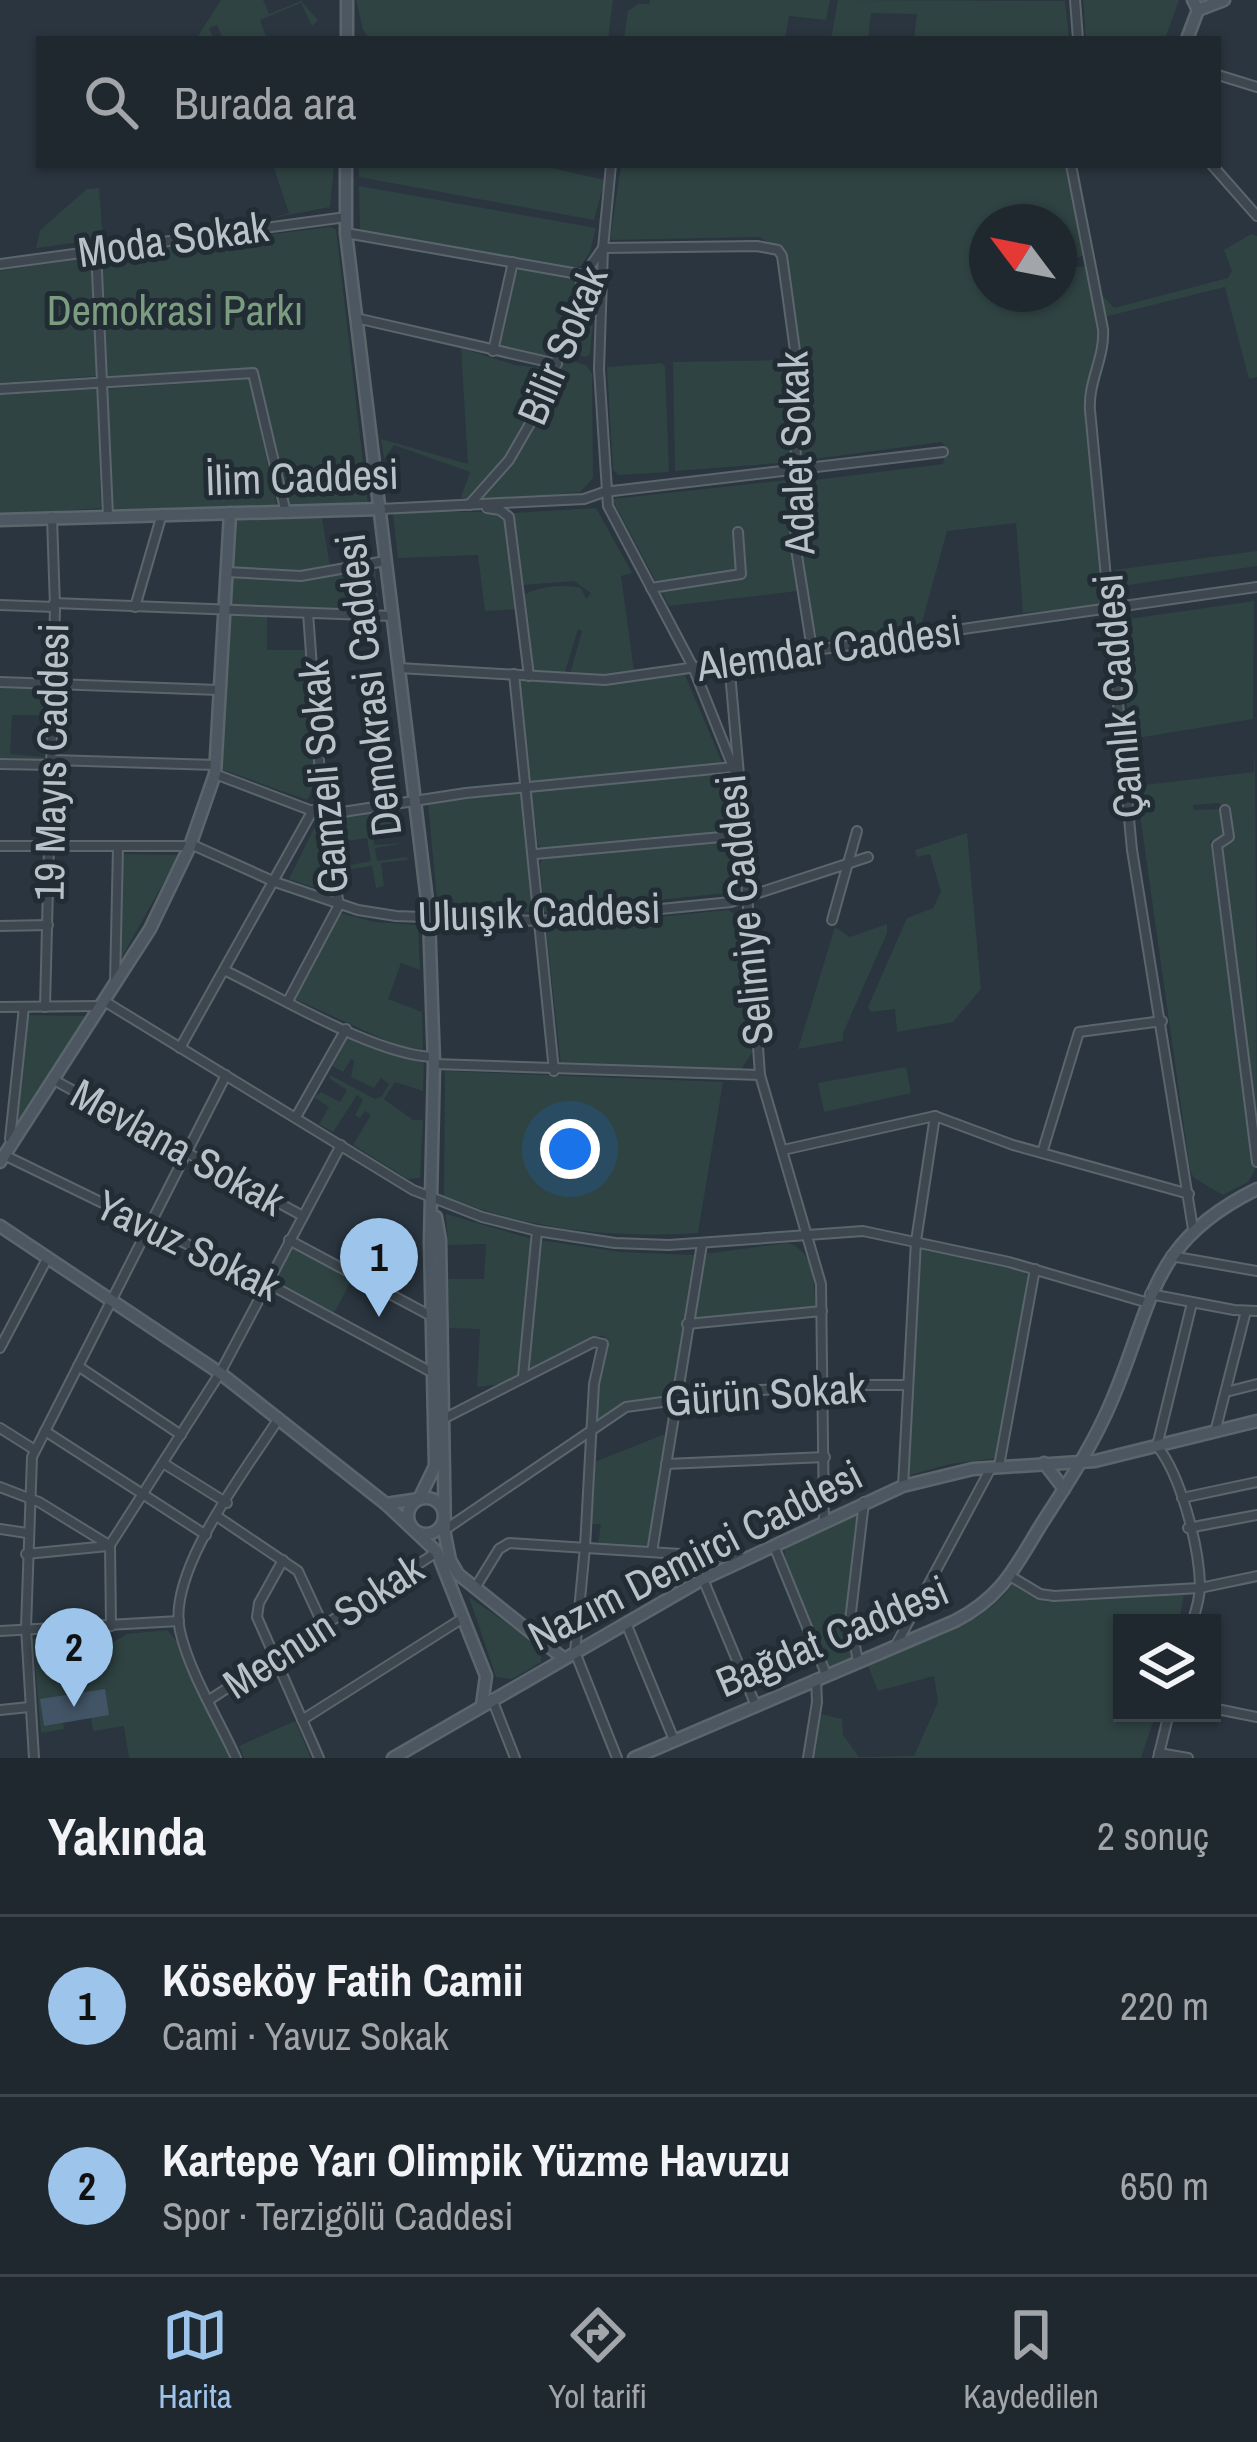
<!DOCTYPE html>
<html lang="tr">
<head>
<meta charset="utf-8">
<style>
  body { margin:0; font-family:"Archivo Narrow",sans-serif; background:#283037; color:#f1f3f6 }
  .controls { position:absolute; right:36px; bottom:36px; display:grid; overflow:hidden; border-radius:0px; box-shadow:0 3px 9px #0004 }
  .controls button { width:108px; height:108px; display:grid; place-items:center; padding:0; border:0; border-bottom:3px solid #3d444b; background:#20282f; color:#f1f3f6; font:60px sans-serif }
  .compass { position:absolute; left:969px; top:204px; width:108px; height:108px; border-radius:50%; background:#20282f; box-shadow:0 3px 9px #0004; rotate:302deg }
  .you { position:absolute; left:570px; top:1149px; width:42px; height:42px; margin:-30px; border:9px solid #fff; border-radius:50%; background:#1a73e8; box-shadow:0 0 0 18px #1a73e833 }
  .badge { display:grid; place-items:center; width:78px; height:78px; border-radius:50%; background:#9dc5ec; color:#111; font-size:39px; font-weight:700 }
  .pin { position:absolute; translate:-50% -99px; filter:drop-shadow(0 3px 6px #0008) }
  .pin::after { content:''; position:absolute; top:63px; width:42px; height:36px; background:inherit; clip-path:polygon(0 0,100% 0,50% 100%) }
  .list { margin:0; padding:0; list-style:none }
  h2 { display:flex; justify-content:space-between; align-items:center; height:156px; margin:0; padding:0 48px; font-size:51px }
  h2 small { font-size:39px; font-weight:400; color:#a2a6aa }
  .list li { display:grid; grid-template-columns:78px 1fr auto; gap:36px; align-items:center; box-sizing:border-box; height:180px; padding:0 48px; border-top:3px solid #3d444b }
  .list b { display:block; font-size:45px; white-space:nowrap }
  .list p { margin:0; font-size:39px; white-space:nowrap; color:#a2a6aa }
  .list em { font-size:39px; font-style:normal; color:#a2a6aa }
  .icon { flex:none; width:66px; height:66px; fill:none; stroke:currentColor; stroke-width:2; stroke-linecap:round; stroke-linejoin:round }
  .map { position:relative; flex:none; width:1257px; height:1758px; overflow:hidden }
  .search { position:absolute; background:#20282f; box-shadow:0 3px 9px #0004; left:36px; right:36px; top:36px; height:132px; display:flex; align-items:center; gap:30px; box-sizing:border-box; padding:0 42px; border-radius:0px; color:#a2a6aa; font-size:45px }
  .sheet { height:516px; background:#20282f }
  nav { display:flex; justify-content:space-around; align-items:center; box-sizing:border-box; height:168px; border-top:3px solid #3d444b; background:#20282f; font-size:33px; color:#a2a6aa }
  nav a { display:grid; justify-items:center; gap:6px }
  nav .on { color:#9dc5ec }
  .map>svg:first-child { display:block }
  .green { fill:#2f4342 }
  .water { fill:#425566 }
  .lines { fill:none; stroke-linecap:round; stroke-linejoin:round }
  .street-casing { stroke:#5b656c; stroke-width:12 }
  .secondary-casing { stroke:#5b656c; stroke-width:15 }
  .street { stroke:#3e474f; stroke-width:8 }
  .secondary { stroke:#4c5761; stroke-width:10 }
  .labels { text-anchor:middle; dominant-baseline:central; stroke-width:10; stroke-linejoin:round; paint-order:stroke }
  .street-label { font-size:42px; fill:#bac2c9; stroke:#222c34 }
  .park-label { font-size:42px; fill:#7b9c7f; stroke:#222c34 }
</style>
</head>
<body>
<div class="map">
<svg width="1257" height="1758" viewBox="0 0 1257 1758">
  <rect width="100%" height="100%" fill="#2a353f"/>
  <g class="green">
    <path d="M221,0H263L269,14L301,1L318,20L312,26L301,3L260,20L266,37L262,39H223L217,25L209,28L214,39H196Z"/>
    <path d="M356,0H613L608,39H370L363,30Z"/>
    <path d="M650,0H830L826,20L789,16L785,39H624L628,11L638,4H649Z"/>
    <path d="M838,0L1065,1L1069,39H914L917,14L871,13L868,39H831Z"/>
    <path d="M1083,0H1179L1165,39H1086Z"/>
    <path d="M273,165H334L330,207L272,218L289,213Z"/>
    <path d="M359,165H538L605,180L594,220L359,177Z"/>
    <path d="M621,165H1066L1085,255L1059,263V222H987V294H1059V269L1088,266L1101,332L1085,397L1102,602L1098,606L1023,613L1016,523L947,531L921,626L835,641L817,639L804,579L799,482L943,464L946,447L942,442L799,461L801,384L787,262L782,250L759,237L610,240Z"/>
    <path d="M359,186L596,228L590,252L581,266L566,268L360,231Z"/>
    <path d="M99,188L103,239L36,248L40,231L46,225L87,189Z"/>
    <path d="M331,227L336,230L368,505L289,506L258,369L106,377L102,255Z"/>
    <path d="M1251,234L1257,236V377L1249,379L1225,287L1104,317L1099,292L1114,308L1228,278L1232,271L1224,250Z"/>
    <path d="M92,257L96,376L0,383V271Z"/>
    <path d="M599,257L590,354L585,357L565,351C573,318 581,286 599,257Z"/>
    <path d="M520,267L580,278L571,296L557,355L534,356L498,346L513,279Z"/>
    <path d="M461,348L515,365L550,369C538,415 506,471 468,501L461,497L470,472L394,445L384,459L381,439L468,464Z"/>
    <path d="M571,360L587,366L592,374L593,478L580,492L479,502L529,435L561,363Z"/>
    <path d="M792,360L797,388L793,462L675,471L673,362Z"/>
    <path d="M661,363L665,367L669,472L619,475L613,470L607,367Z"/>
    <path d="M249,379L277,506L113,509L107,389Z"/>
    <path d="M97,389L101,508L0,515V395Z"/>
    <path d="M788,480L792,553L798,591L669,606L612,499Z"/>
    <path d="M596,508L632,573L621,576L634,671L594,676L570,674L582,631L578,629L565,672L532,670L524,595C539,586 564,584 581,588L586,599L591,593L574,581L522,585L513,513Z"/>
    <path d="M399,512H496L505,518L518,609L485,611L478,555L398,558L393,514Z"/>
    <path d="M322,518L330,567L299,572L230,568L235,519Z"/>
    <path d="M1257,551V566L1115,587L1114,570Z"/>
    <path d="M375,566L379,610L227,604L229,576L298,580Z"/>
    <path d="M1254,601L1253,719L1131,739L1118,631L1121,620Z"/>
    <path d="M228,615L267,617V650H306L316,784L307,800L221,769Z"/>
    <path d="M684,673L722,762L721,767L531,783L519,679L595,684Z"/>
    <path d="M0,687L45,688L44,715H12L10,754L44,757V760L0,759Z"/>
    <path d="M1255,744L1257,1125L1222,850L1233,836L1229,810L1218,803L1193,805L1194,810L1222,809L1225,838L1210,841L1255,1170L1248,1182L1223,1195L1194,1178L1190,1170L1136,786L1254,772Z"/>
    <path d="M716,771L723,772L733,790L735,833L541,848L538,844L531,791Z"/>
    <path d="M522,792L535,912L438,909L428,804Z"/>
    <path d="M392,809L394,829L373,832L374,845L405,843L375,848L377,861L407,857L408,860L381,863L384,886L376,888L372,866L341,871L340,867L371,861L367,838L332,843L327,819Z"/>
    <path d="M319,818L333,894L289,879Z"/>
    <path d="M967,833L981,989L953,1022L897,1032L895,1009L871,1012L868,1007L907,918L933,908L941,892L930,854L917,857L915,850Z"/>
    <path d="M735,840L737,881L726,893L544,912L540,864L543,857Z"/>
    <path d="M120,854L179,855L119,962Z"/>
    <path d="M728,910L738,917L741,930L752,1053L741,1069L561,1065L546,928Z"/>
    <path d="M340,913L375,922L418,925L420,970L401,963L388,999L422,1012L423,1050L396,1045L295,999Z"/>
    <path d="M887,924V933L843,1033V1041L798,1049L835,927L850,937Z"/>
    <path d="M27,1015L87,1016L15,1130Z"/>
    <path d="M349,1035L424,1062L423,1091L395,1082L384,1099L413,1120H423L420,1178L408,1179L353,1145L371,1115L365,1111L360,1118L355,1115L363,1100L357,1095L333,1132L319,1124L329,1107L314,1097L321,1092L340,1102L347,1090L329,1078L330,1075L375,1099L382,1096L389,1084L381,1078L374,1088L351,1077L354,1061L351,1059L343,1072L332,1066Z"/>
    <path d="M906,1067L911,1093L824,1112L818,1083Z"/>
    <path d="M445,1071L723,1082L698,1233C611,1239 526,1229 444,1196Z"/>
    <path d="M446,1214L532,1239L518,1374L502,1384L477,1387L480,1329L449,1328L448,1279H484L486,1244L448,1245Z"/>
    <path d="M540,1240L620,1252L695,1255L672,1394L626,1402L594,1421L599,1373L607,1344L603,1335L531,1368L528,1358Z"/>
    <path d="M787,1243C814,1249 815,1284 815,1308L695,1320L692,1317L704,1254Z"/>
    <path d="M919,1246L1022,1270L1028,1276L997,1458L950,1464L906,1476Z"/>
    <path d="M294,1247L352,1279L334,1313L278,1283L275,1277Z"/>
    <path d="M665,1434L648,1550L598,1544L601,1524H589L592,1463Z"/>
    <path d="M856,1514L858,1520L847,1620L852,1658L828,1669L785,1559V1549Z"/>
    <path d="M1013,1584L1047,1602L1184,1594L1179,1623H1122V1713H1156L1141,1758H812L821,1714L842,1719L843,1735L859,1757L914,1756L938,1702L934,1676L878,1691L867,1663C916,1643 982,1629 1013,1584Z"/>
    <path d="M469,1597L541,1647V1662L512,1679L496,1677Z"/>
    <path d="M167,1630L180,1645L229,1758H129L124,1726L93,1731L91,1718L109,1715L44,1726L63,1723L64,1729L41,1733L33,1639L99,1634L112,1643L127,1634Z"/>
    <path d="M295,1721L311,1758H244L239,1746Z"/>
  </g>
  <path class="water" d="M105,1689L109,1715L44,1726L40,1699Z"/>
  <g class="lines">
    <g class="street-casing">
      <g id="street">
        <path d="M1075,0L1078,39"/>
        <path d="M1218,75L1257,87"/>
        <path d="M1071,165L1103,329C1105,358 1088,381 1090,410L1132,850L1193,1229"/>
        <path d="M1212,165L1257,216"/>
        <path d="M346,233L584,275"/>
        <path d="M96,249L108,515"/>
        <path d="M0,264L346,217"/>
        <path d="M356,318L557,364"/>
        <path d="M493,351L513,262"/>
        <path d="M0,389L253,373L286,513"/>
        <path d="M469,505L509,460L543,401L584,275L603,248L611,165"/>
        <path d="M487,508L500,510L509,517L529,676"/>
        <path d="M380,509L584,499L604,492L943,452"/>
        <path d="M227,572L301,576L385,561"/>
        <path d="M651,588L741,574L738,532"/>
        <path d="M54,603L393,616"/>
        <path d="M0,605L55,607"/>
        <path d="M135,607L162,514"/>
        <path d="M812,649L796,549L794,489L799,380L782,256L778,250L757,246L603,248L599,369L608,506L693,667L739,782L760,1075L821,1284L824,1520"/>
        <path d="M729,661L739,775"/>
        <path d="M399,668L605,680L1257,587"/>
        <path d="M514,674L554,1071"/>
        <path d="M0,682L219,690"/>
        <path d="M52,760L216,765"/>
        <path d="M0,764L52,765"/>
        <path d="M215,774L323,815L466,793L734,767"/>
        <path d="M1225,810L1229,837L1217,845L1257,1162"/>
        <path d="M0,846H195L275,882L358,910L396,916L540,921L731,902L868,857"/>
        <path d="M535,854L743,835"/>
        <path d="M832,920L857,831"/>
        <path d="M0,926L48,925"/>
        <path d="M226,971C280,997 377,1056 434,1057"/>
        <path d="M115,983L118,847"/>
        <path d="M104,1001L413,1190L482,1217L537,1231L615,1243L669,1245L863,1231L1009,1262L1145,1302"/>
        <path d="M288,1001L339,905L323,815L308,613"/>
        <path d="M0,1007L100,1006"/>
        <path d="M45,1007L55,607L52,517"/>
        <path d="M180,1048L313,810"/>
        <path d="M434,1064L760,1075"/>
        <path d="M54,1080L301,1215"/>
        <path d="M296,1117L346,1029"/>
        <path d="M10,1139L24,1007"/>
        <path d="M783,1150L935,1116L1013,1145L1189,1194"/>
        <path d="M1042,1153L1079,1032L1162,1021"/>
        <path d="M4,1155L267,1283L433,1373"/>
        <path d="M289,1240L431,1316"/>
        <path d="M1171,1256L1257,1271"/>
        <path d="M1150,1294L1234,1310L1257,1311"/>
        <path d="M1192,1303L1157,1446C1181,1475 1199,1547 1200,1585C1200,1598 1196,1611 1192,1623"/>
        <path d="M687,1324L822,1311"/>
        <path d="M0,1348L48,1257"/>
        <path d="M78,1366L181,1435"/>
        <path d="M523,1377L537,1231"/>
        <path d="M1226,1392L1257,1384"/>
        <path d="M445,1418L594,1342L603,1344L594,1384L585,1547L575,1652L617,1758"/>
        <path d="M0,1428L35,1450"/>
        <path d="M45,1431L206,1535"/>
        <path d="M1215,1432L1246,1311"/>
        <path d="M163,1463L227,1503"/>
        <path d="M666,1464L825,1457"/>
        <path d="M999,1466L1035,1269"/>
        <path d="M903,1486L916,1241L935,1116"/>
        <path d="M0,1487L39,1502L109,1545"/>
        <path d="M1182,1498L1257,1482"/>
        <path d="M218,1517L298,1571L323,1625"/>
        <path d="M1188,1528L1257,1515"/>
        <path d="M0,1529L27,1533"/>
        <path d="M446,1529L626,1407L735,1392L825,1385H908"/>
        <path d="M774,1546L826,1674"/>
        <path d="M652,1552L702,1244"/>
        <path d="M26,1554L108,1546"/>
        <path d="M283,1560L259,1603L257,1617L319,1758"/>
        <path d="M1010,1576L1040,1594L1054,1596L1200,1588L1257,1576"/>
        <path d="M703,1579L756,1706"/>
        <path d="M475,1588L499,1549L509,1543L743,1558"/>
        <path d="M626,1623L674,1740"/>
        <path d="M111,1626L110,1545L220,1373L341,1145"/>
        <path d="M0,1631L179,1621"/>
        <path d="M896,1645L991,1468"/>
        <path d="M858,1661L850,1621L864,1502"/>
        <path d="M492,1699L515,1758"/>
        <path d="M209,1700L437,1552"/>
        <path d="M1212,1708L1257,1717"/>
        <path d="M0,1710L29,1707"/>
        <path d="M302,1720L463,1618"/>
        <path d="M1159,1753L1188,1758"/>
        <path d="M34,1758L26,1628L32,1457L226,1075"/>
        <path d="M236,1758C218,1718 190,1674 180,1631C166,1571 247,1469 279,1418"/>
        <path d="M808,1758L817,1702L816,1679"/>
        <path d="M1158,1758L1169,1713"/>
      </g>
    </g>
    <g class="secondary-casing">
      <g id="secondary">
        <path d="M347,0V39"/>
        <path d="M1198,10L1224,0"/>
        <path d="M1187,39L1198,10L1193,0"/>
        <path d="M346,165V233L429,917L434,1064L430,1241L435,1466L419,1499L386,1504"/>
        <path d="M0,520L380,509"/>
        <path d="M0,1162L150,929L190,846L215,774L230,513"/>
        <path d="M436,1217L440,1240L445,1535L450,1560L458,1574L563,1658"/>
        <path d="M0,1226L220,1373L386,1504L437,1552L486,1676L482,1705"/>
        <path d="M1044,1463L1064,1489"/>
        <circle cx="426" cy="1516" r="18"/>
        <path d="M393,1758L703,1579L903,1486L973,1469L1095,1461L1257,1421"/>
        <path d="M634,1758L955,1621C1000,1598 1013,1571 1039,1528C1065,1487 1093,1446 1112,1400C1154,1302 1149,1242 1257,1189"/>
      </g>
    </g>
    <use href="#street" class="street"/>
    <use href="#secondary" class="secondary"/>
  </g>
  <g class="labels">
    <g class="street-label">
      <text transform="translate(173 239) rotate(-8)">Moda Sokak</text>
      <text transform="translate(562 345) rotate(-67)">Bilir Sokak</text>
      <text transform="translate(796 453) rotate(-92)">Adalet Sokak</text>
      <text transform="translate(302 477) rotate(-2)">İlim Caddesi</text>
      <text transform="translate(829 648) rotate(-8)">Alemdar Caddesi</text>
      <text transform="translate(368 685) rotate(-97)">Demokrasi Caddesi</text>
      <text transform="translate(1118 696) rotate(-95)">Çamlık Caddesi</text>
      <text transform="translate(51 762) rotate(-89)">19 Mayıs Caddesi</text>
      <text transform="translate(323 777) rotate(-95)">Gamzeli Sokak</text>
      <text transform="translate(744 910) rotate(-96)">Selimiye Caddesi</text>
      <text transform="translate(539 912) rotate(-2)">Uluışık Caddesi</text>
      <text transform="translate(178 1147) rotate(29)">Mevlana Sokak</text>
      <text transform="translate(188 1245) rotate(26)">Yavuz Sokak</text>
      <text transform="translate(765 1394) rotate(-4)">Gürün Sokak</text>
      <text transform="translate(695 1555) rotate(-27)">Nazım Demirci Caddesi</text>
      <text transform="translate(323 1626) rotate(-33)">Mecnun Sokak</text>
      <text transform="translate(832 1636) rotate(-23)">Bağdat Caddesi</text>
    </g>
    <g class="park-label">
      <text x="175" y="310">Demokrasi Parkı</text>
    </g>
  </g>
</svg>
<div class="controls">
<button><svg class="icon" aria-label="layers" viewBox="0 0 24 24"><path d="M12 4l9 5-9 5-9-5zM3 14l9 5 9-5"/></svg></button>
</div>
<svg class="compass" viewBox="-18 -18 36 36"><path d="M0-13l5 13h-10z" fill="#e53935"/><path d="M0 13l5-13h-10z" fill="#a2a6aa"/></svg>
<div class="you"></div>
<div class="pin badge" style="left:379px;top:1317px">1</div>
<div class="pin badge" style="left:74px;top:1707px">2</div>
<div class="search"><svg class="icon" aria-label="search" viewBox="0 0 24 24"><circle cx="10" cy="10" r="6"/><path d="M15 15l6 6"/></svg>Burada ara</div>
</div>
<section class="sheet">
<h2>Yakında<small>2 sonuç</small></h2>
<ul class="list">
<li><span class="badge">1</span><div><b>Köseköy Fatih Camii</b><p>Cami · Yavuz Sokak</p></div><em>220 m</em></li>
<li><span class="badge">2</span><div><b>Kartepe Yarı Olimpik Yüzme Havuzu</b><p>Spor · Terzigölü Caddesi</p></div><em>650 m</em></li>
</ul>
</section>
<nav>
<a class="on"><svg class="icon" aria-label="map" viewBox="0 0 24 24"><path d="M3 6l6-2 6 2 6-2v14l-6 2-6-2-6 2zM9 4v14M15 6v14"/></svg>Harita</a>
<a><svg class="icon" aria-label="directions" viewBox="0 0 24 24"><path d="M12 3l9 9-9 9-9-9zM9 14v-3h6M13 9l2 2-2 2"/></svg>Yol tarifi</a>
<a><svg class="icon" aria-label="saved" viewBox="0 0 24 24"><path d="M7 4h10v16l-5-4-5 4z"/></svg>Kaydedilen</a>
</nav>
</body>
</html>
